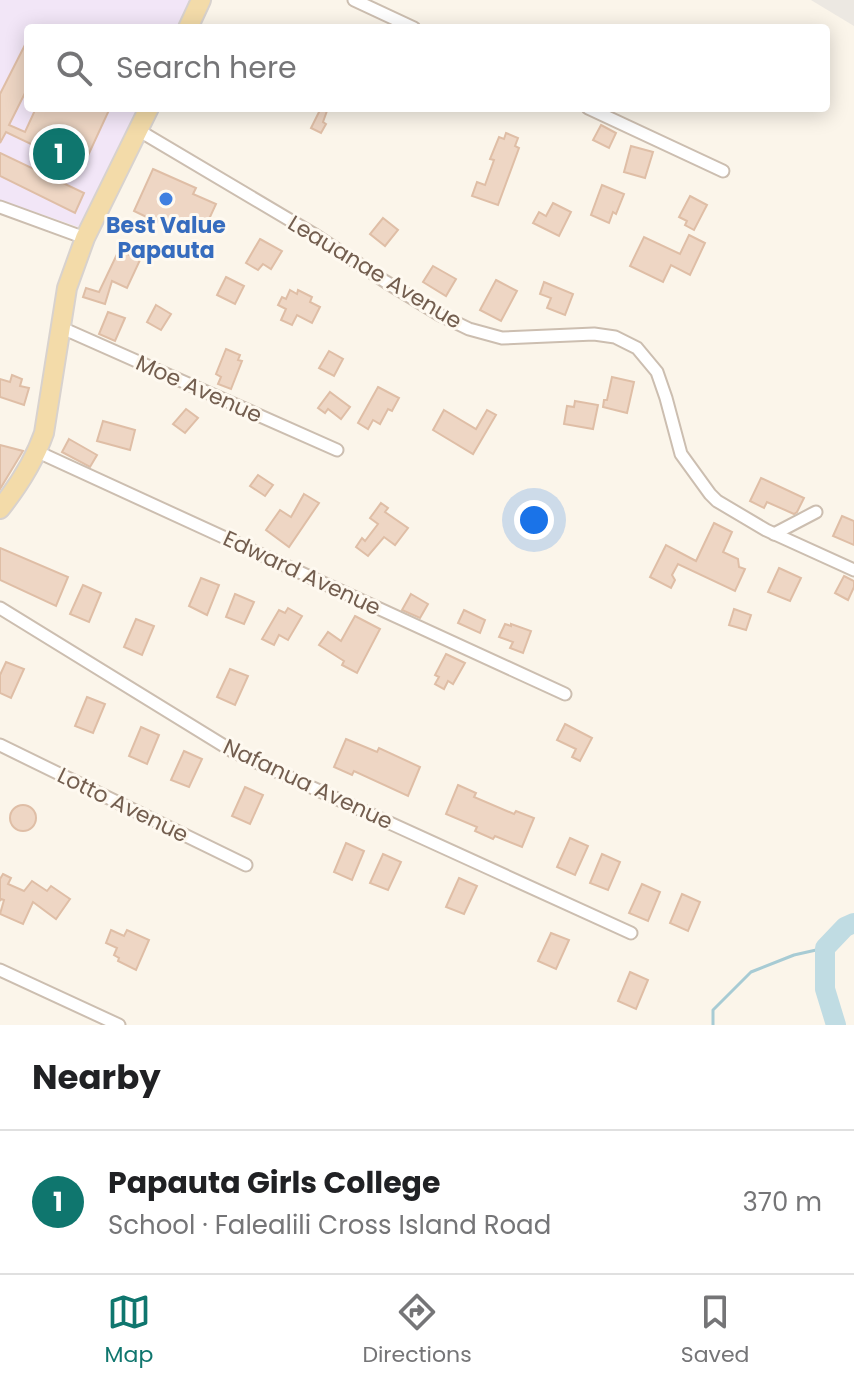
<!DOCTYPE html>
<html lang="en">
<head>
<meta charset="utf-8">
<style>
  body { margin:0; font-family:Poppins,sans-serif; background:#f6f6f6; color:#202124 }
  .you { position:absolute; left:534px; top:520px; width:28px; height:28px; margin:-20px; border:6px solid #fff; border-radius:50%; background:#1a73e8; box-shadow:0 0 0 12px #1a73e833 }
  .badge { display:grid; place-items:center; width:52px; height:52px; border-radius:50%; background:#0f766e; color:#fff; font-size:26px; font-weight:700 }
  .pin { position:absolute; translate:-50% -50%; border:4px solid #fff; box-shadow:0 2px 8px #0006 }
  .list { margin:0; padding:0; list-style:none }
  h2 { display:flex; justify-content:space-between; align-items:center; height:104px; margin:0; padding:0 32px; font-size:34px }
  h2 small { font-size:26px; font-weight:400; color:#757577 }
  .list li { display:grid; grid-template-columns:52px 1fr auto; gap:24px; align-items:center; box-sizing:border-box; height:144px; padding:0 32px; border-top:2px solid #e0e0e0 }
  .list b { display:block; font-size:30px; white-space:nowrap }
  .list p { margin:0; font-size:26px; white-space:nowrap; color:#757577 }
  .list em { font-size:26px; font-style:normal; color:#757577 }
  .icon { flex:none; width:44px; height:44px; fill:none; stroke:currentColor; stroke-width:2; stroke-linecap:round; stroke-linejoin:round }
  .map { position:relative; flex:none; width:854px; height:1025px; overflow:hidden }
  .search { position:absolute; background:#fff; box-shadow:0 4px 20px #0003; left:24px; right:24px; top:24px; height:88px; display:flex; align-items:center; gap:20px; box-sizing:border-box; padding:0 28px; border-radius:8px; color:#757577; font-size:30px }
  .sheet { height:248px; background:#fff }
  nav { display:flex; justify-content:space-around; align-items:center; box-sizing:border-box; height:112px; border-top:2px solid #e0e0e0; background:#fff; font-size:22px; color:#757577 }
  nav a { display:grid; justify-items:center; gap:4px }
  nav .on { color:#0f766e }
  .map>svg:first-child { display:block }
  .industrial { fill:#ece8e2 }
  .education { fill:#f2e6f7 }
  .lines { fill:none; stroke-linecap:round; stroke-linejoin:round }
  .stream { stroke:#a7cbd4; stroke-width:3 }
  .river { stroke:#c0dce3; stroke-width:20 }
  .building { fill:#eed6c4; stroke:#dfbea6; stroke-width:2 }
  .minor-casing { stroke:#ccbeb0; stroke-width:15 }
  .primary-casing { stroke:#d8d2ce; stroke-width:22 }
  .minor { stroke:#fff; stroke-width:11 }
  .primary { stroke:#f3dba9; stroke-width:18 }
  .shop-dot { fill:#3f7fe0; stroke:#fef9f0; stroke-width:3 }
  .labels { text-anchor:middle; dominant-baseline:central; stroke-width:6; stroke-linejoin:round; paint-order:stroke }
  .shop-label { font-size:22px; font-weight:bold; fill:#366cbe; stroke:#fef9f0 }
  .street-label { font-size:22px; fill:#735e4f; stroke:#fef9f0 }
</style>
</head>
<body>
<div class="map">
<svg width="854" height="1025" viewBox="0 0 854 1025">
  <rect width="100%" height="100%" fill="#fbf5ea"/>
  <path class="industrial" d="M811,0H854V26Z"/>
  <path class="education" d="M0,0H192L178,28H28V108H140L81,228L0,200Z"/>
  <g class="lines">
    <path class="stream" d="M713,1025V1010L751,972L794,955L825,948"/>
    <path class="river" d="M836,1025L825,989V948L845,927L854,923"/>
  </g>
  <g class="building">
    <path d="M28,39V87L9,125L25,132L36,108H110L86,160L84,159L79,167L6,132L0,143V94Z"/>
    <path d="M321,108H328L323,122L326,124L321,133L311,128Z"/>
    <path d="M601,125L616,133L609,148L593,140Z"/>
    <path d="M506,133L518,138L515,146L519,148L498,205L472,196L477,182L485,185L494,160L490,159L499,137L504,139Z"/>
    <path d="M631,146L653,152L645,178L624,172Z"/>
    <path d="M0,153L84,193L75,213L0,176Z"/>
    <path d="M153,169L196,188L193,194L216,204L204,230L183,220L179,228L158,219L157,222L134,211Z"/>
    <path d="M602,185L624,194L616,214L613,212L609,223L591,215Z"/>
    <path d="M690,196L707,205L694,230L685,225L687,221L679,217Z"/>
    <path d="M553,203L571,212L559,236L533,223L539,212L546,216Z"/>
    <path d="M383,218L398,230L385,246L370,234Z"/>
    <path d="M689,235L705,243L690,275L671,265L663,282L630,266L644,237L680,254Z"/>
    <path d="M260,239L282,251L271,269L263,264L258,270L246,263Z"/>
    <path d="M119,250L140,260L127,288L112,281L105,304L83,297L86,288L99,292Z"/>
    <path d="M433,266L456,279L446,296L423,282Z"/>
    <path d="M226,277L244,286L235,304L217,295Z"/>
    <path d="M496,280L517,291L501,321L480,310Z"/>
    <path d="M544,282L573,294L565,315L547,308L551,298L540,294Z"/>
    <path d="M290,290L297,294L298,290L312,297L310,302L320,307L312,323L297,315L292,325L281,320L286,309L278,305L282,297L286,299Z"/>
    <path d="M156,305L171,314L161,330L147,322Z"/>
    <path d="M108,312L125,318L115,341L99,334Z"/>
    <path d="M226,349L240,355L238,360L242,361L231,389L218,384L221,377L216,374Z"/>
    <path d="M329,351L343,359L334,376L319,368Z"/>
    <path d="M12,375L22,379L20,386L29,388L24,405L0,397V379L10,382Z"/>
    <path d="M612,377L634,382L627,413L603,407L604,400H607Z"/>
    <path d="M378,387L399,398L392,411L388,409L380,424L373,420L368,429L358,423Z"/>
    <path d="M330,392L350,407L341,419L328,409L325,413L318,408Z"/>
    <path d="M575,401L598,405L593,429L564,424L567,406L574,407Z"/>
    <path d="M186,409L198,418L185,433L173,424Z"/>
    <path d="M444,410L476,429L487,410L496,415L473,454L433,430Z"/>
    <path d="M103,421L135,430L130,450L97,441Z"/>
    <path d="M69,439L97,455L90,467L62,452Z"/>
    <path d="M0,445L23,451L0,489Z"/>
    <path d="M258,475L273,485L265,496L250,486Z"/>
    <path d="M761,478L804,498L797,512L794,514L767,502L764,508L750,501Z"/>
    <path d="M304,494L319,503L289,547L266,530L280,510L291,517Z"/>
    <path d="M381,503L388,508L385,512L408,528L395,545L384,537L368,556L356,547L362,538L365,541L378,524L370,518Z"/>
    <path d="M842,516L854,521V545L833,536Z"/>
    <path d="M714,523L732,532L723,552L738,559L739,567L745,569L735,591L678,564L672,575L675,580L671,588L650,577L666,545L696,561Z"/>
    <path d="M0,548L68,577L56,606L0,580Z"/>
    <path d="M779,568L801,578L790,601L768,592Z"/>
    <path d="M844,576L854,581V587L848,600L835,593Z"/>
    <path d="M201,578L219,585L207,615L189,606Z"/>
    <path d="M83,585L101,593L89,622L70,614Z"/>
    <path d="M235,594L254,602L244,624L226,617Z"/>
    <path d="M411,594L428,604L420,618L402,610Z"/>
    <path d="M288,608L302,616L288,640L279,635L274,645L262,639L279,610L285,613Z"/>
    <path d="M734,609L751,615L746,630L729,625Z"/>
    <path d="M464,610L485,620L480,633L458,623Z"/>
    <path d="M355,616L380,629L357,673L342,665L344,661L319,645L328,632L341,641Z"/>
    <path d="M136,619L154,626L142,655L124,647Z"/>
    <path d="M505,624L511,626V624L531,631L523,653L510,648L513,642L499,637Z"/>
    <path d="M446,654L465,663L453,684L448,681L444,689L435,684L439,677L435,675Z"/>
    <path d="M6,662L24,669L11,698L0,693V675Z"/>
    <path d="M230,669L248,676L235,705L217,697Z"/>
    <path d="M87,697L105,704L93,733L75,726Z"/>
    <path d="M565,724L592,738L580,761L572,757L576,749L557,740Z"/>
    <path d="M141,727L159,735L147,764L129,756Z"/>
    <path d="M346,739L377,752L379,748L420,767L408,796L354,771L352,775L334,767Z"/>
    <path d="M184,751L202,759L189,787L171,780Z"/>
    <path d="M458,785L476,793L474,797L514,814L516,811L534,818L522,847L495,836L493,839L475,831L477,827L446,814Z"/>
    <path d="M245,787L263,795L250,824L232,816Z"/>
    <circle cx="23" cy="818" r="13"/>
    <path d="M570,838L588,846L575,875L557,867Z"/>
    <path d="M346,843L364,851L352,880L334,872Z"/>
    <path d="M383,854L401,862L388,890L370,883Z"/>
    <path d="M602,854L620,862L608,890L590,883Z"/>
    <path d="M3,874L11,878L8,884L24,891L32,881L47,891L51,886L70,899L56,919L33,902L23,924L0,914L4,900L1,899L0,901V879Z"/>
    <path d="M459,878L477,886L464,914L446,907Z"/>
    <path d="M642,884L660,892L648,921L629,913Z"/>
    <path d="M682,894L700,902L688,931L670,923Z"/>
    <path d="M111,930L124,936L127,930L149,940L136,970L118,961L119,958L114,955L117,948L106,943Z"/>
    <path d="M551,933L569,940L556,969L538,961Z"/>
    <path d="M630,972L648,980L636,1009L618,1001Z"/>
  </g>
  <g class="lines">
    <g class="minor-casing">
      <g id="minor">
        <path d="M354,0L414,28"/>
        <path d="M588,108L723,171"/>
        <path d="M138,130L315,235L386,282L440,315L469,329L502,338L594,334L615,337L637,348L657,372L666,398L681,454L710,494L717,501L766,530L854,570"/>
        <path d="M0,207L85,238"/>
        <path d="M62,328L337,450"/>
        <path d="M38,452L565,694"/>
        <path d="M774,534L816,512"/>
        <path d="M0,608L234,752L631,933"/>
        <path d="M0,745L246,865"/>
        <path d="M0,970L119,1025"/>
      </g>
    </g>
    <g class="primary-casing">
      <g id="primary">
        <path d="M188,28L201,0"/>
        <path d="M0,509C19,485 34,462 44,433L67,288L85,238L149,108"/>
      </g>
    </g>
    <use href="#minor" class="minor"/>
    <use href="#primary" class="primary"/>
  </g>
  <circle class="shop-dot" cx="166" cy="199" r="8"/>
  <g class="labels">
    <g class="shop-label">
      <text x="166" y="225">Best Value<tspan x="166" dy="25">Papauta</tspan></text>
    </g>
    <g class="street-label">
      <text transform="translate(375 272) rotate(31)">Leauanae Avenue</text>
      <text transform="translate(199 389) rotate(24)">Moe Avenue</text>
      <text transform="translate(302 573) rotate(25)">Edward Avenue</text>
      <text transform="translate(308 784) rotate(25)">Nafanua Avenue</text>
      <text transform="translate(123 805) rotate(26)">Lotto Avenue</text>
    </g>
  </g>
</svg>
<div class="you"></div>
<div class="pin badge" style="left:59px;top:154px">1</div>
<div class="search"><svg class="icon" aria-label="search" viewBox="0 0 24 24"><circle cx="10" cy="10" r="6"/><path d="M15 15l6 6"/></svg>Search here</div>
</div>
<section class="sheet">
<h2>Nearby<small></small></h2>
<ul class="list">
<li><span class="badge">1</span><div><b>Papauta Girls College</b><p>School · Falealili Cross Island Road</p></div><em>370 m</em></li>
</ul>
</section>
<nav>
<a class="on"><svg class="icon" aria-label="map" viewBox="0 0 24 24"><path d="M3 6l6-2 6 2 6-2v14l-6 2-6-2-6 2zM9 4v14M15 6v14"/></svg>Map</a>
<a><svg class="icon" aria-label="directions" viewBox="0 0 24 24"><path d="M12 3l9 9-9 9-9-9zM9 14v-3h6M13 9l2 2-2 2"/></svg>Directions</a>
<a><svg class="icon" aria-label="saved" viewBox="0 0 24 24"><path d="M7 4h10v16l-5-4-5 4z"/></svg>Saved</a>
</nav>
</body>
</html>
